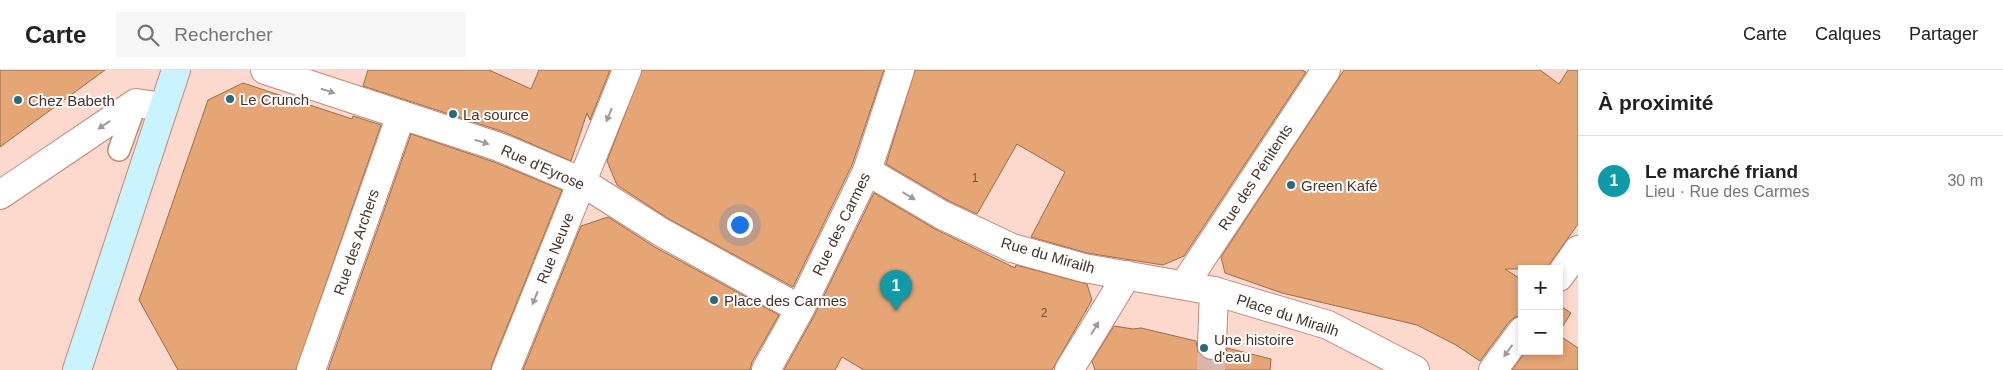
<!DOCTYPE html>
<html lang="fr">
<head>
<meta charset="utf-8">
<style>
  body { margin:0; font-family:Arial,sans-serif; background:#f6f6f6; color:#222 }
  .controls { position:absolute; right:15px; bottom:15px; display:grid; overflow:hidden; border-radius:0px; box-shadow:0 2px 8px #0003 }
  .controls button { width:45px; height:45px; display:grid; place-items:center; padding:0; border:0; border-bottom:1px solid #e0e0e0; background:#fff; color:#222; font:25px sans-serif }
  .you { position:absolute; left:739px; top:154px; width:18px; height:18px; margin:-12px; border:4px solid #fff; border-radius:50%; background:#1a73e8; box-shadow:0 0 0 8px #1a73e833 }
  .badge { display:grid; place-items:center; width:32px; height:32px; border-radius:50%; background:#2563eb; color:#fff; font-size:16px; font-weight:700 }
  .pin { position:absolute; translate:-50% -41px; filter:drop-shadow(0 1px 2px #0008) }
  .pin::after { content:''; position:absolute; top:26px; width:18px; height:15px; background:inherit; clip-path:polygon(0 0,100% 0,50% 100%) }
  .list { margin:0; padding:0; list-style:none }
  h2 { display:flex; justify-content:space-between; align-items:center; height:65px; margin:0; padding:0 20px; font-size:21px }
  h2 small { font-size:16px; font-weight:400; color:#767676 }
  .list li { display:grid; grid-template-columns:32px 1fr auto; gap:15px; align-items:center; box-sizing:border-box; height:90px; padding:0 20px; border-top:1px solid #e0e0e0 }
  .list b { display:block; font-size:19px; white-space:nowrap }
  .list p { margin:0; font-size:16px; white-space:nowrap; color:#767676 }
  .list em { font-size:16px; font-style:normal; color:#767676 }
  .icon { flex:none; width:28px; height:28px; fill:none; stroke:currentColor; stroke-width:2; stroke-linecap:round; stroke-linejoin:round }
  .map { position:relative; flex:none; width:1578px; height:300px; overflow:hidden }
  header { display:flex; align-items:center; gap:30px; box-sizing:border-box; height:70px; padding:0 25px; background:#fff; border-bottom:1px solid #e0e0e0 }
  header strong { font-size:24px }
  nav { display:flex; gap:28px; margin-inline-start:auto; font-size:18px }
  .search { width:350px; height:45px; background:#f6f6f6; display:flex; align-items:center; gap:12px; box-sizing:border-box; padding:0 18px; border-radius:0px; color:#767676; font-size:19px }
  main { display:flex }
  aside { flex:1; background:#fff }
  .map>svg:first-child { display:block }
  .building { fill:#e6a575; stroke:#9a6d4b }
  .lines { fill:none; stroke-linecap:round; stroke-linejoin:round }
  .pedestrian-tunnel { stroke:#d9b7ac; stroke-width:28; stroke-dasharray:28 14; stroke-linecap:butt }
  .service-casing { stroke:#c28978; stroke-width:24 }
  .pedestrian-casing { stroke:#c28978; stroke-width:30 }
  .minor-casing { stroke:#c28978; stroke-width:30 }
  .secondary-casing { stroke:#c28978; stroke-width:30 }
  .service { stroke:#fff; stroke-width:21 }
  .pedestrian { stroke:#fff; stroke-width:28 }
  .minor { stroke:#fff; stroke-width:28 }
  .secondary { stroke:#c9f4ff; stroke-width:28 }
  .oneway { fill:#a59996 }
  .poi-dot { fill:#276b7c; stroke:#fff; stroke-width:2 }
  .labels { text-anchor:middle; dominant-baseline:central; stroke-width:4; stroke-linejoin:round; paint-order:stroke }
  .number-label { font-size:12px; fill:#72503e }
  .poi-label { font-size:15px; fill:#4b332c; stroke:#fff; text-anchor:start }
  .street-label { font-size:15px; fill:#4b332c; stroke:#fff }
</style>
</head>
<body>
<header>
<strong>Carte</strong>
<div class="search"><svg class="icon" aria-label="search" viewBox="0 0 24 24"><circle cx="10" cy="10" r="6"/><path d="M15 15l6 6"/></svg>Rechercher</div>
<nav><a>Carte</a><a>Calques</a><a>Partager</a></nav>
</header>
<main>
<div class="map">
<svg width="1578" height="300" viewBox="0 0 1578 300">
  <rect width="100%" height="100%" fill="#fdd8cc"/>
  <g class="building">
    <path d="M0,0H105L0,77Z"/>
    <path d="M368,0H489L531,19L539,0H610L590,50L587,43L571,91L504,62L363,16Z"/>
    <path d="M642,0H884L852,95L793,217L669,149L617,115L607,91Z"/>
    <path d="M915,0H1301L1306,2L1184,186L1163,195L1087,183L1031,167L1065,102L1017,74L977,144L949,131L886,94Z"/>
    <path d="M1344,0H1540L1559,14L1568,0H1578V154L1546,199H1505L1522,210V246L1515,247L1509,252L1480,291L1456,275L1417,255L1282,223L1225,203L1221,187Z"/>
    <path d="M243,13L352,49L353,46L381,55L296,300H178L139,230L208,30Z"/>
    <path d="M411,64L494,92L562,120L492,294L491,300H328Z"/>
    <path d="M874,123L935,159L1015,198L1016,195L1087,214L1092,230L1052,300H864L842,287L835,300H784L814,246Z"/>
    <path d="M608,147L653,176L779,245L752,292L750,300H523L581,156Z"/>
    <path d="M1559,235L1571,243L1559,262Z"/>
    <path d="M1114,256L1133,259L1141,258L1196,271L1198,283L1203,288L1211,291L1220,289L1225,284L1227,278L1271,289L1270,300H1095L1092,291Z"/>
    <path d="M1559,265L1578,278V300H1512L1526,281H1559Z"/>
  </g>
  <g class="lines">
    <path class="pedestrian-tunnel" d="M1211,300L1212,275"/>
    <g class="service-casing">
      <path id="service" d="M119,80L136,33"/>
    </g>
    <g class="pedestrian-casing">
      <g id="pedestrian">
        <path d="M867,101L942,145L1012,178L1084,198L1214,221L1328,255L1415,300"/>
        <path d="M582,112L661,162L800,239"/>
        <path d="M1184,215L1326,0"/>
        <path d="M1212,275L1214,221"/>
        <path d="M506,300L627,0"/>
        <path d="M766,300L800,239L867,101L900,0"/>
        <path d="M1069,300L1127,205"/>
      </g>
    </g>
    <g class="minor-casing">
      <g id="minor">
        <path d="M265,0L499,77L582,112"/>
        <path d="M0,125L136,33L163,37"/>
        <path d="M1559,207L1578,180"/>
        <path d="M311,300L401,45"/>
        <path d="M1493,300L1522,261"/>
      </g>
    </g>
    <g class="secondary-casing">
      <path id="secondary" d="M77,300L176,0"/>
    </g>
    <use href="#service" class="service"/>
    <use href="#pedestrian" class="pedestrian"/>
    <use href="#minor" class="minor"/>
    <use href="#secondary" class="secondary"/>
  </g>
  <defs><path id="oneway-solid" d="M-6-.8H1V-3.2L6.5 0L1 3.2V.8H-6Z" transform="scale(1.25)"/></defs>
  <g class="oneway">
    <use href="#oneway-solid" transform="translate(328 21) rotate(18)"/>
    <use href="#oneway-solid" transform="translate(609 45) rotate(112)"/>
    <use href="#oneway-solid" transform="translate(104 55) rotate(146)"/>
    <use href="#oneway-solid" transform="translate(482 72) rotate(18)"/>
    <use href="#oneway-solid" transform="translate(909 126) rotate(31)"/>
    <use href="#oneway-solid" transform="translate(535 228) rotate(112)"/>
    <use href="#oneway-solid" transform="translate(1095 258) rotate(-59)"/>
    <use href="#oneway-solid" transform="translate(1508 281) rotate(126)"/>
  </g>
  <g class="poi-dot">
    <circle cx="230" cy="29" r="5"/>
    <circle cx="18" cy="30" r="5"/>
    <circle cx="453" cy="44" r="5"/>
    <circle cx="1291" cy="115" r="5"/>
    <circle cx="714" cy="230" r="5"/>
    <circle cx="1204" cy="278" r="5"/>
  </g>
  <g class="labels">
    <g class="number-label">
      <text x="975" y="108">1</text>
      <text x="1044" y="243">2</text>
    </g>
    <g class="poi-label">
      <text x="240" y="29">Le Crunch</text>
      <text x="28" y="30">Chez Babeth</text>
      <text x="463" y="44">La source</text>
      <text x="1301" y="115">Green Kafé</text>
      <text x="724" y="230">Place des Carmes</text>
      <text x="1214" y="269">Une histoire<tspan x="1214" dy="17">d'eau</tspan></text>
    </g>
    <g class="street-label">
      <text transform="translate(543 97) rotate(24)">Rue d'Eyrose</text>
      <text transform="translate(1255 107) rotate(-57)">Rue des Pénitents</text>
      <text transform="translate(841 154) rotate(-64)">Rue des Carmes</text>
      <text transform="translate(356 172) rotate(-71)">Rue des Archers</text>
      <text transform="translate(555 178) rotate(-68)">Rue Neuve</text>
      <text transform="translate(1048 185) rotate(16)">Rue du Mirailh</text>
      <text transform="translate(1288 245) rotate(18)">Place du Mirailh</text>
    </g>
  </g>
</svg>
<div class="controls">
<button>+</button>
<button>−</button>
</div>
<div class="you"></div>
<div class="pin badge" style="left:896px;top:241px;background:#0f9aa8">1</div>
</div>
<aside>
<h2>À proximité<small></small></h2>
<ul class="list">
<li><span class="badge" style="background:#0f9aa8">1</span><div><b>Le marché friand</b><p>Lieu · Rue des Carmes</p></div><em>30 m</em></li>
</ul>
</aside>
</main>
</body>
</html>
